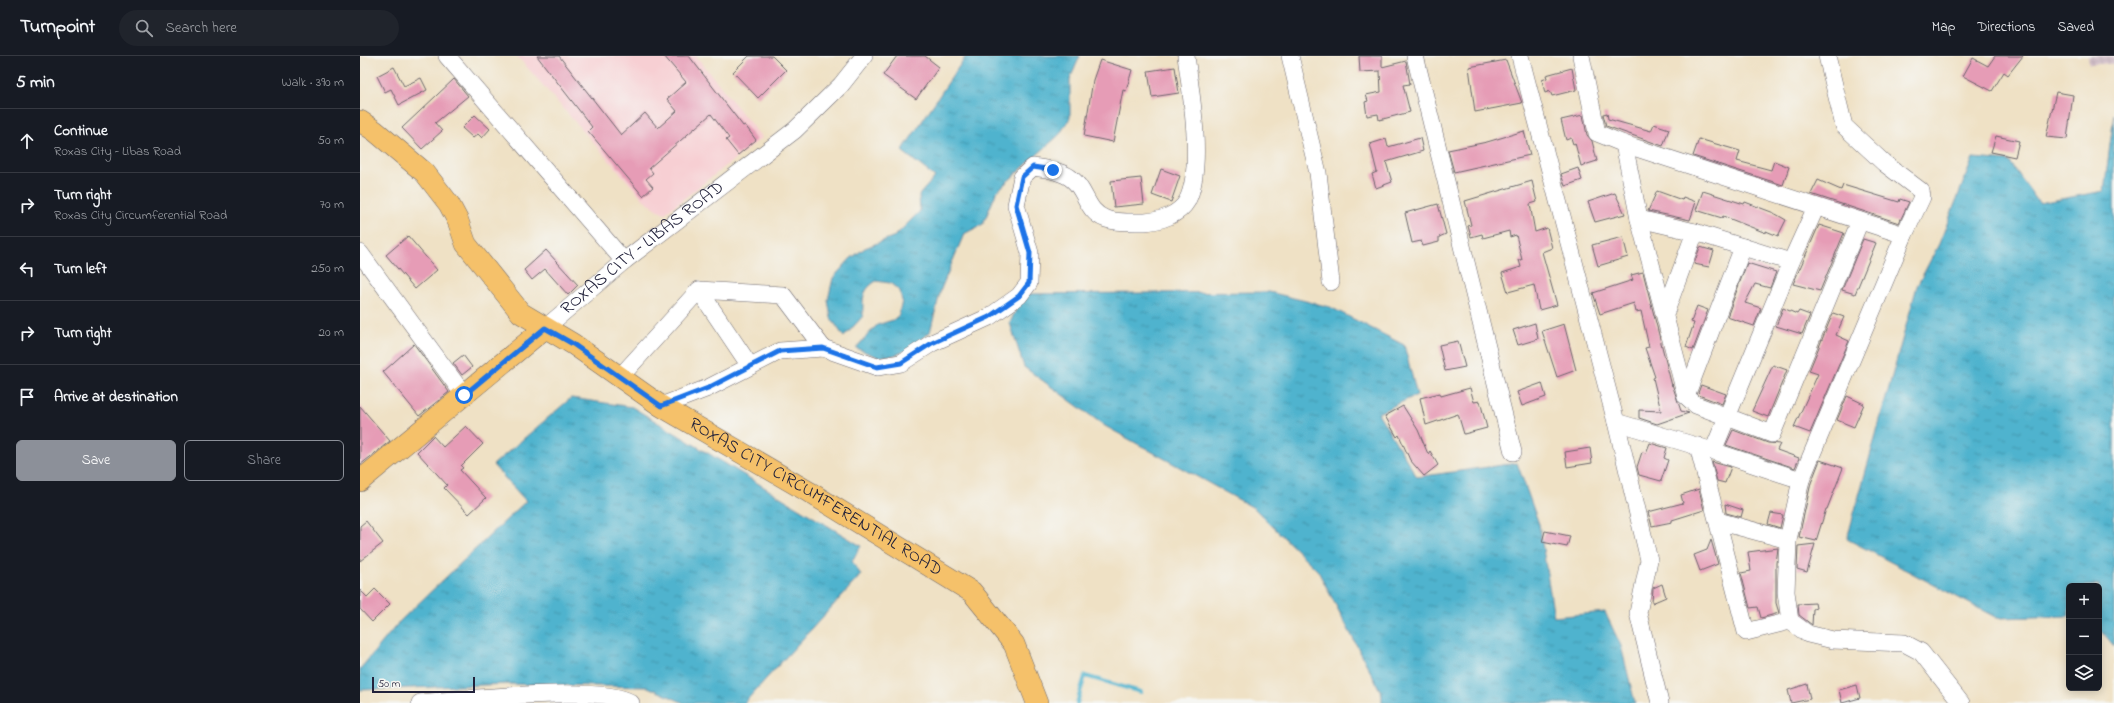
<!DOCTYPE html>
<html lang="en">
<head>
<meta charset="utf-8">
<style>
  body { margin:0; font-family:"Indie Flower",sans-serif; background:#20242c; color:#f1f3f6 }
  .controls { position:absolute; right:12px; bottom:12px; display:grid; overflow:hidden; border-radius:6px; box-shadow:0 2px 10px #0003 }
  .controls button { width:36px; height:36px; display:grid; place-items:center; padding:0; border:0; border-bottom:1px solid #363941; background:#171b24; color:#f1f3f6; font:20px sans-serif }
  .scale { position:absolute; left:12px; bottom:10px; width:103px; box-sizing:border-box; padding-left:4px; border:2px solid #22223b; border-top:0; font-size:11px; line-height:14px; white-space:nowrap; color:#22223b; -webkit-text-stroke:3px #f6f6f2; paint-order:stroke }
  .stop { position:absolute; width:12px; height:12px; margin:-9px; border:3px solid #1a73e8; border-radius:50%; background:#fff }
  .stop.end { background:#1a73e8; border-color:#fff; box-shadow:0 1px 4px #0008 }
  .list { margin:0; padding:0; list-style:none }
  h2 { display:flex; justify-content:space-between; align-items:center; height:52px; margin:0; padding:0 16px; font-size:17px }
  h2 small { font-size:13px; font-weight:400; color:#9ea1a6 }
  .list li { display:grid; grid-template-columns:26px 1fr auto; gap:12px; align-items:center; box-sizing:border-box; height:64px; padding:0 16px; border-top:1px solid #363941 }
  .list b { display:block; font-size:15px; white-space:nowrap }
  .list p { margin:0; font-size:13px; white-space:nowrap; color:#9ea1a6 }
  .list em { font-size:13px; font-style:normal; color:#9ea1a6 }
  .actions { display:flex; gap:8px; padding:12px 16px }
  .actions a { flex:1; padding:9px 0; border:1px solid #8c9099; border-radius:6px; text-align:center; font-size:14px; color:#8c9099 }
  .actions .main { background:#8c9099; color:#fff }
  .icon { flex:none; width:22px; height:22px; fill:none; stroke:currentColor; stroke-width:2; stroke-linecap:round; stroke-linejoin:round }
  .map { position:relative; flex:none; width:1754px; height:647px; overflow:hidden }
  header { display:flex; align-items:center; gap:24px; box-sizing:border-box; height:56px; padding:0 20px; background:#171b24; border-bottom:1px solid #363941 }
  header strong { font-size:19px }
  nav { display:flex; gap:22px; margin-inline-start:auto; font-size:14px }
  .search { width:280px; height:36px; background:#20242c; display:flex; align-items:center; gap:10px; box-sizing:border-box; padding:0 14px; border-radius:22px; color:#9ea1a6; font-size:15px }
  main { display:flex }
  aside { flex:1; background:#171b24 }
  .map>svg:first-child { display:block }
  .built { fill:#f7cfd3 }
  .industrial { fill:url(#industrial-grid) }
  .water { fill:url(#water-ripples); stroke:#386a84 }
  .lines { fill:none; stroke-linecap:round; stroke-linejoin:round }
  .stream { stroke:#4fb3ce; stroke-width:4 }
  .building { fill:#e69cb6 }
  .minor-casing { stroke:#6a656b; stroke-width:18 }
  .major-casing { stroke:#6a656b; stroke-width:22 }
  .minor { stroke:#fff; stroke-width:17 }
  .major { stroke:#f5c16b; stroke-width:21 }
  .route { stroke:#1a73e8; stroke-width:5 }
  .labels { text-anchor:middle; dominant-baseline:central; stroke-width:4; stroke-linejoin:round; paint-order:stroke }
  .street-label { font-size:18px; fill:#22223b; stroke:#f6f6f2 }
</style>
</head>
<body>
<header>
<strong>Turnpoint</strong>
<div class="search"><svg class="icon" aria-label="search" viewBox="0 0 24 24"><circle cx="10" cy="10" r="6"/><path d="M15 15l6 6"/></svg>Search here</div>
<nav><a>Map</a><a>Directions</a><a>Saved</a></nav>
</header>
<main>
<aside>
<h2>5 min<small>Walk · 390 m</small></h2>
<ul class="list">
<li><svg class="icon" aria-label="ahead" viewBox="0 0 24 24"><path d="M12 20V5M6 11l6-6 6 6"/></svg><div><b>Continue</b><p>Roxas City – Libas Road</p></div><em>50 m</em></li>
<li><svg class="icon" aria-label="right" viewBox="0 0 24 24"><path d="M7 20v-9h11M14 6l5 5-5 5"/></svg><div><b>Turn right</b><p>Roxas City Circumferential Road</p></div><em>70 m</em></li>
<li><svg class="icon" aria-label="left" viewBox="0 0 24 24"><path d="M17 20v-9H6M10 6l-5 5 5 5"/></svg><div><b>Turn left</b></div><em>250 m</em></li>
<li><svg class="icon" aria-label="right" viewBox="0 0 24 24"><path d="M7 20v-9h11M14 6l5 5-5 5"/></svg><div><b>Turn right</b></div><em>20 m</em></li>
<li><svg class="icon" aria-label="arrive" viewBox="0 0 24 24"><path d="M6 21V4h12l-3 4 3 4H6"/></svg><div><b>Arrive at destination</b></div></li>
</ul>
<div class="actions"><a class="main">Save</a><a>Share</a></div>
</aside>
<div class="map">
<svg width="1754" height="647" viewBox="0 0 1754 647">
  <defs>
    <pattern id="industrial-grid" width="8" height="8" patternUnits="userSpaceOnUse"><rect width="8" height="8" fill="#d2bdc7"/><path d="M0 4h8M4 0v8" fill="none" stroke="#b4a2ac"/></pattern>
    <pattern id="water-ripples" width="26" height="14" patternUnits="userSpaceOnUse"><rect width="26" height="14" fill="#4fb3ce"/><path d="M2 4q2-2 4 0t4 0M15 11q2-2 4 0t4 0" fill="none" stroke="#4191a8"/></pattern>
  </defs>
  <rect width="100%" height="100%" fill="#f6f6f2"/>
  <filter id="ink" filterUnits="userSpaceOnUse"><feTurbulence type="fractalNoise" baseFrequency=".025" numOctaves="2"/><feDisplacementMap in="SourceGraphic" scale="8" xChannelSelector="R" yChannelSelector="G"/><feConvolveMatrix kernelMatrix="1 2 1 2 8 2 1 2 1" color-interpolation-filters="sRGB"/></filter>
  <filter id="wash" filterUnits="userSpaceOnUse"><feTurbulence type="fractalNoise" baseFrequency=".012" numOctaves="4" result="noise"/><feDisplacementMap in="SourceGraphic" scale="16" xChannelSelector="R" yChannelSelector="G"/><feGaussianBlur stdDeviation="0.9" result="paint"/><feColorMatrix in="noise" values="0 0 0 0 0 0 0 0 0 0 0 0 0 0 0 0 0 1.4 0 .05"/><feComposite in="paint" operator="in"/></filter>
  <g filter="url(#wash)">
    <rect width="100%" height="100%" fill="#efe1c5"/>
    <path class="built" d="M157,0H336L402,82L304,158L283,143Z"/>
    <path class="industrial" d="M1728,0H1754V8H1729Z"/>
    <g class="water">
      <path d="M606,0H720L710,23V62L699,79L637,135L623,168L604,178L581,233L570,276L552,292L535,299L518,301L496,292L517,269L533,264L539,259L542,245L540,235L530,227L516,225C501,235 503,243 503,260L484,281L471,262L468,244L473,222L490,203L505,192L535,180L560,155L559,139L575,121L542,95Z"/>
      <path d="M1754,58V590L1739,572V530H1709V560L1637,562L1487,483L1557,230L1579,188L1613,102L1649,105L1679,147L1744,135Z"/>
      <path d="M909,236L970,251L1044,289L1057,339L1018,357L1057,421L1157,407L1179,468L1194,561L1245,556L1261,590L1275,647H1022V638L958,515L894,452L745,370L664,311L650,267L663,238Z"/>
      <path d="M211,342L272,351L501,490L492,505L501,519L384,647H324L288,631L146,628L0,634V613L40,565L166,445L133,409Z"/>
    </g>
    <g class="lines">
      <path class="stream" d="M717,647L725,620L781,636"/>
    </g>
    <g id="blocks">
      <g class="building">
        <path d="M177,0H199L261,79L285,57L298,72L317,55L307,43L326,26L304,0H329L383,70L385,69L396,84L378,99L366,84L369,82L351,58L289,112L293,117L286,123L293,131L283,140L228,75L232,71Z"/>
        <path d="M389,0H412L426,14L398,42L373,16Z"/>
        <path d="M537,0H565L579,11L556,43L523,19Z"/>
        <path d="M999,0H1022V11L1046,5L1050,28L1043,29L1050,56L1019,64L1018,58L1007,60L1005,46L1008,45L1006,39L1021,36L1020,15L1000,16Z"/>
        <path d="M1635,0H1663L1648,19L1644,16L1632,35L1603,20L1613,2L1628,10Z"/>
        <path d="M740,4L772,14L766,35L763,34L753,86L724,80L733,24Z"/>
        <path d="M1146,4L1162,47L1115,56L1109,11Z"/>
        <path d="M34,11L44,30L61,22L67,34L39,49L31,33L25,36L17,20Z"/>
        <path d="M815,11L819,37L792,41L788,15Z"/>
        <path d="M1212,12L1216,34L1192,40L1190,35L1185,37L1182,24L1187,22L1186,19Z"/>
        <path d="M94,23L108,40L75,67L82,75L62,93L42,72Z"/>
        <path d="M1696,36L1713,39L1707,83L1686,81Z"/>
        <path d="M1247,57L1248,63L1291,75L1294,68L1309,73L1303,90L1246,70L1243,58Z"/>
        <path d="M115,59L130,73L122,82L118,78L113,82L102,72Z"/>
        <path d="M1223,59L1227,79L1232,85L1237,105L1221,110L1215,87L1213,88L1211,82L1206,84L1201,64Z"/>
        <path d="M1164,75L1170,99L1094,116L1088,94L1127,86Z"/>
        <path d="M1636,80L1659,85L1655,101L1631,96Z"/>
        <path d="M1060,82L1063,95L1026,106L1032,126L1016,132L1012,118L1017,116L1010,88L1026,83L1028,91Z"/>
        <path d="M1339,83L1380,95L1377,105L1411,114L1414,105L1429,111L1423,129L1333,100Z"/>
        <path d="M1218,112L1222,124L1205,130L1201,118Z"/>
        <path d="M801,113L820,120L811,146L792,139Z"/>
        <path d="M781,122L784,148L754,151L751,125Z"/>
        <path d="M1458,124L1481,134L1483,129L1539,146L1540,143L1549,146L1539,167L1451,138Z"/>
        <path d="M1172,125L1177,146L1170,148L1175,176L1187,172L1192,192L1182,196L1197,249L1179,254L1174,229L1148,236L1142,217L1161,211L1159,204H1162L1156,179L1150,181L1149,175L1123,182L1122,178L1111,181L1108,170L1111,169L1105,145Z"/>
        <path d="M1297,135L1322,144L1323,141L1336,146L1330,164L1288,155Z"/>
        <path d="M1343,135L1384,148L1385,146L1414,157L1426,164L1418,180L1406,175V177L1363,160L1362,162L1336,154Z"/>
        <path d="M1255,137L1265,158L1235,166L1228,146Z"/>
        <path d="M1078,148L1086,178L1079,181V186L1063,190L1061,185L1052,187L1045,157Z"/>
        <path d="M1459,169L1484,177L1460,235L1433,228Z"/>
        <path d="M48,180L77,214L55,233L26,199Z"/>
        <path d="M1263,181L1268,201L1238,210L1232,189Z"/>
        <path d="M1503,183L1516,187L1495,238L1482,234Z"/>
        <path d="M1340,191L1354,195L1349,211L1334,208Z"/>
        <path d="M186,194L218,229L208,239L185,213L172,224L164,214Z"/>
        <path d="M1387,207L1416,216L1410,232L1395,228L1385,247L1401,252L1394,270L1367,261Z"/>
        <path d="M1283,216L1312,330V328L1321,355L1329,357L1297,368L1279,362V354L1301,355L1293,322L1295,321L1285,292L1289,291L1281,255L1276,256L1274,247L1240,258L1233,237L1273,224L1271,219Z"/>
        <path d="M1337,250L1348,254L1333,294L1326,291L1334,267L1331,266Z"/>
        <path d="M1423,252L1437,258L1439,255L1450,259L1442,278L1416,270Z"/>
        <path d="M1473,257L1484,261L1476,279L1489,285L1450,377L1434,371L1458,318L1449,315Z"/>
        <path d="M1175,267L1178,283L1158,289L1153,274Z"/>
        <path d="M1204,268L1216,314L1197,321L1182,275Z"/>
        <path d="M1098,285L1105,311L1085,315L1079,289Z"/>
        <path d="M54,288L89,336L59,360L23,316Z"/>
        <path d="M103,299L112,311L102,319L93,307Z"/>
        <path d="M1413,309L1427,314L1408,361L1392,355Z"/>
        <path d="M1182,327L1186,341L1162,350L1157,336Z"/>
        <path d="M1341,329L1366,338L1362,348L1341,340L1338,337Z"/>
        <path d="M1110,332L1114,346L1120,345L1127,372L1104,378L1098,358L1066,369L1060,342L1080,337L1081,340Z"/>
        <path d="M1487,340L1504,348L1494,371L1477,364Z"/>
        <path d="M0,350L30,385L0,409Z"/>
        <path d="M1043,350L1058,374L1068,398L1070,395L1078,409L1064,420L1050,404L1039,379L1037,381L1025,360Z"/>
        <path d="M106,370L123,388L101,410L103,412L100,414L126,442L109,458L84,432L87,429L57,396L73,380L83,391Z"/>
        <path d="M1373,374L1408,387L1420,388L1417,394L1439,402L1435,412L1366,389Z"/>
        <path d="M1290,387L1307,392L1304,402L1308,404L1301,425L1279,419L1277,411L1282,396L1286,397Z"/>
        <path d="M1230,392L1232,407L1207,411L1205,396Z"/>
        <path d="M1460,404L1483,412L1467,453H1466L1456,485L1439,481L1451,427Z"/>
        <path d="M1352,406L1371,411L1365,427L1357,425Z"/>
        <path d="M1339,433L1344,454L1312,464V466L1292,470L1288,456L1323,447L1321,439Z"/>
        <path d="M1365,448L1383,454L1381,461L1366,457Z"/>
        <path d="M1411,457L1423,459L1420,472L1408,468Z"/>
        <path d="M6,465L23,487L0,505V470Z"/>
        <path d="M1185,475L1210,480L1207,491L1182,486Z"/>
        <path d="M1351,484L1358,508L1340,515L1334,499L1347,494Z"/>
        <path d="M1455,488L1447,516L1437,513L1438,490Z"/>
        <path d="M1418,492L1416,507V547L1419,557L1401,562L1398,551L1390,552L1381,517L1391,515L1388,496Z"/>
        <path d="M1302,528L1306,541L1292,547L1293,532Z"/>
        <path d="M15,533L30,548L12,566L0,553V534L7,541Z"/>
        <path d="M1455,547L1456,552L1453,553L1452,569L1439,559L1438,548Z"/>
        <path d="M1447,628L1450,643L1431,647L1428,634Z"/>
        <path d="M1497,629L1500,642L1482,647L1479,634Z"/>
      </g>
    </g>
  </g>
  <g filter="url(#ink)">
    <use href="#blocks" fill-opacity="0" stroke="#6a656b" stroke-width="1"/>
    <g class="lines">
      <g class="minor-casing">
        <g id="minor">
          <path d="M87,0L264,205"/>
          <path d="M930,0L958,117L971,226"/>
          <path d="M1055,0L1153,396"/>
          <path d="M1160,0L1256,366L1289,504L1278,557L1300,647"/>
          <path d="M1221,0L1237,77L1264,88L1544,179L1441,424L1428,484L1426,536L1430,565L1448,578L1473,584L1544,587L1561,596L1601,647"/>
          <path d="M1467,0L1484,70L1524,107L1561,135L1562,141L1544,179"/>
          <path d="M1264,88L1279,163L1326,340L1336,349L1412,378L1500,165"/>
          <path d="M1279,163L1335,176L1431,206"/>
          <path d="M0,197L104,339"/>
          <path d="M339,234L390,310"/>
          <path d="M1305,258L1335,176"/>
          <path id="s1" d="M185,272L264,205L435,74L481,29L504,0"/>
          <path d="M260,321L339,234L423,239L463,292"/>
          <path d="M1326,340L1383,191"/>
          <path d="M301,350L348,332L420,295L463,292L517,311L541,307L572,287L629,261L659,240L669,227L670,197L656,149L662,121L673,111C686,113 703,115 713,124C726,134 726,156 746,163C757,167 773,166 785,166C800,165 819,159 827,145C844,112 831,37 826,0"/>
          <path d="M1256,366L1353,395L1441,424"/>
          <path d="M1338,390L1386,576L1430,565"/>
          <path d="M1353,395L1431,206L1456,151"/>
          <path d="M1358,465L1428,484"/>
          <path d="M60,647C96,644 248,628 271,647"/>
        </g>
      </g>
      <g class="major-casing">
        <g id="major">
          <path id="s2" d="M0,65L15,75L65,117L89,148L98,165L106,188L161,257L213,288L301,350L449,436L612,536L654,588L677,647"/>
          <path d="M0,425L185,272"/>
        </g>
      </g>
      <use href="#minor" class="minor"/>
      <use href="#major" class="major"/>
    </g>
  </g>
  <g class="lines" filter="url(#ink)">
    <path class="route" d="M104,339L185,272L213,288L301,350L348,332L420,295L463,292L517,311L541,307L572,287L629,261L659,240L669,227L670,197L656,149L662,121L673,111L693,114"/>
  </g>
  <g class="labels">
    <g class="street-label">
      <text stroke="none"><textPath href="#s1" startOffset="126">ROXAS CITY – LIBAS ROAD</textPath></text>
      <text stroke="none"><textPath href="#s2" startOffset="602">ROXAS CITY CIRCUMFERENTIAL ROAD</textPath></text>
    </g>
  </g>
</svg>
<div class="controls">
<button>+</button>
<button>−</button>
<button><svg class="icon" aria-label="layers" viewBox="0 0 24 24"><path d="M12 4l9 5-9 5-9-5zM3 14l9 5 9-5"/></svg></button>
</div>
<div class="scale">50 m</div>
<div class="stop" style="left:104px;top:339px"></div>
<div class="stop end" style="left:693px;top:114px"></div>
</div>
</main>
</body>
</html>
